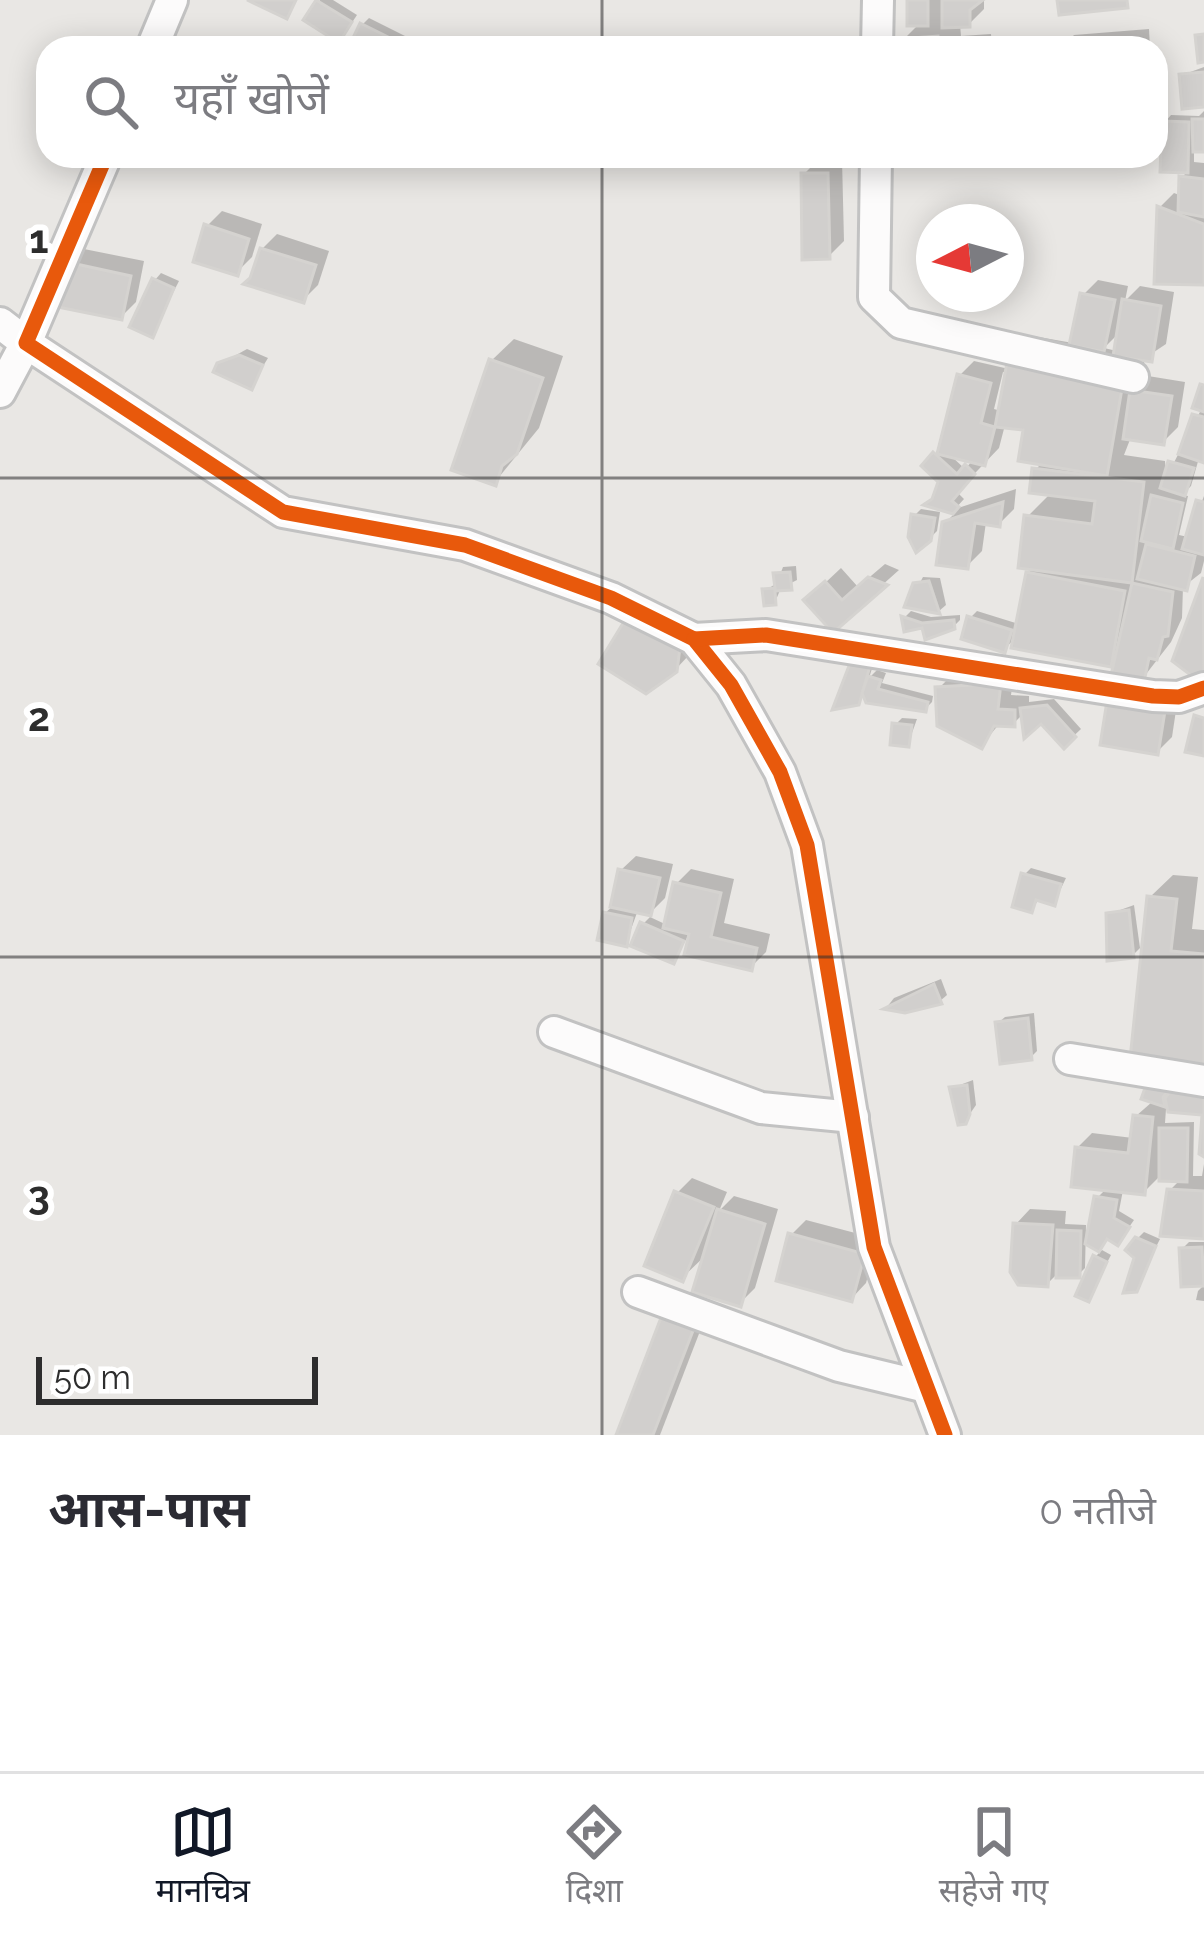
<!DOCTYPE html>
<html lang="hi">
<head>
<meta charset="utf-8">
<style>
  body { margin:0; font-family:Raleway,"Noto Sans Devanagari",sans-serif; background:#f2f2f3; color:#2b2b33 }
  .compass { position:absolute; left:916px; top:204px; width:108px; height:108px; border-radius:50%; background:#fff; box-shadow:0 6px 30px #0003; rotate:264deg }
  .scale { position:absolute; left:36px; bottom:30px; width:282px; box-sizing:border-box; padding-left:12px; border:6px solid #2d2d2d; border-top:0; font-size:33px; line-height:42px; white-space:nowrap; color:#2d2d2d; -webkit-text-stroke:9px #fff; paint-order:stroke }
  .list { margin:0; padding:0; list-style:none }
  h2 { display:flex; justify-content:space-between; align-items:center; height:156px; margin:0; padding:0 48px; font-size:51px }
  h2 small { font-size:39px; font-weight:400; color:#7c7c81 }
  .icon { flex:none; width:66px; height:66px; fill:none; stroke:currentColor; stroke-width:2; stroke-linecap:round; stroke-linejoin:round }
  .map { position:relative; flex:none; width:1204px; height:1435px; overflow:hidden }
  .search { position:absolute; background:#fff; box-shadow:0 6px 30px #0003; left:36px; right:36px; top:36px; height:132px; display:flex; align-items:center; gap:30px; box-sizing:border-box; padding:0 42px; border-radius:36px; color:#7c7c81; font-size:45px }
  .sheet { height:336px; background:#fff }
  nav { display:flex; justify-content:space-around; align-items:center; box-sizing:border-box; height:168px; border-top:3px solid #e1e1e2; background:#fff; font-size:33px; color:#7c7c81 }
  nav a { display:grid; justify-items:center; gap:6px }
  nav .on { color:#111827 }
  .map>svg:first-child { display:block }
  .shadow { fill:#0003; fill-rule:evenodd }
  .building { fill:#d1cfcd; stroke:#d5d3d0; stroke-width:3 }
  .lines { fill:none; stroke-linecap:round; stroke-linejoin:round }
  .street-casing { stroke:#c2c2c2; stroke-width:36 }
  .street { stroke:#fcfbfb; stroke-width:30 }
  .cycleway-casing { stroke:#fff; stroke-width:22 }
  .cycleway { stroke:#e8590c; stroke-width:15 }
  .grid { fill:none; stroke:#2d2d2d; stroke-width:3; stroke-opacity:0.55 }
  .grid-label { font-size:39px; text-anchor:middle; font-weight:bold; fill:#2d2d2d; stroke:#fff; stroke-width:12; stroke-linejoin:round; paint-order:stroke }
</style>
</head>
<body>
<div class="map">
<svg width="1204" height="1435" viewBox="0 0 1204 1435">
  <rect width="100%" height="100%" fill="#e9e7e4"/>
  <g class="shadow">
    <path d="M320,0H333L357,15L345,33L308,19Z"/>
    <path d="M910,0H984V9L969,24H960L961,36L991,34L992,48H903V40L920,23Z"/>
    <path d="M369,18L405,36L399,48H374L362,25Z"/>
    <path d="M1149,29L1150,48H1061L1074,35Z"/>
    <path d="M1204,67V104L1182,75Z"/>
    <path d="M1204,111V148L1194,149V162L1204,163V282L1160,207L1174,193L1182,196V177L1189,170L1163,169L1165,122L1171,115L1199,116Z"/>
    <path d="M819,159H842L844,241L829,256L804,174Z"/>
    <path d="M222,211L262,224L252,257L237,272L207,226Z"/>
    <path d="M277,234L329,251L318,285L303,300L262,249Z"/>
    <path d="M84,249L144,261L136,302L121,317L69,264Z"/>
    <path d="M161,273L179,281L152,334L155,280Z"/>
    <path d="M1098,280L1128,286L1125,301L1140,286L1174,292L1166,344L1145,358L1140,384L1148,376L1185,382L1178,427L1163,442L1131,437L1124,455L1165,461L1166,478L1202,408L1204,384V460L1199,458L1191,486L1182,495L1188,496L1179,535L1188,537L1204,496V561L1201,573L1183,587L1182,618L1171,642L1143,678L1119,655L1110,664L1017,637L1004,649L970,618L977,611L1019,624L1028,573L1034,567L1027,517L1051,493L1035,470L1043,462L1027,428L1005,425L999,448L957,492L964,499L955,509L1016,489L1014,509L999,524L986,522L982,551L967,566L945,523L956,512L928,504L942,481L925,466L941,448L959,376L974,361L1009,369L1011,359L1033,336L1073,343L1083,295ZM1120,332L1117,351L1104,348ZM1003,372L1008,373L1001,411L994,409ZM949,454L973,460L965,469Z"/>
    <path d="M514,339L563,356L539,428L495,482L491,361Z"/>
    <path d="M247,349L268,358L251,386L220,364Z"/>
    <path d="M921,509L940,512L937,531L929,539L914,516Z"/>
    <path d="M885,564L899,570L833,629L807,600L841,568L858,587Z"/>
    <path d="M796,566L797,580L781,588L775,602L766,590L777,583L783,567Z"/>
    <path d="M923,577L940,578L946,605L939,611L908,605Z"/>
    <path d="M911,611L931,617L960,615V620L953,627L907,629L905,617Z"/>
    <path d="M630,617L690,654L675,670Z"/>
    <path d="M875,659L869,678L877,670L886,673L882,683L933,696L932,702L925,709L866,694L857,702L836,706Z"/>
    <path d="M1015,668L1011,695L1029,696V702L1054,699L1081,729L1064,745L1042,720L1024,713L1013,724L1000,723L981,746L938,689L953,674Z"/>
    <path d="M1178,697L1172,737L1157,752L1103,743Z"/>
    <path d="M902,718L917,719L908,744L895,725Z"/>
    <path d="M636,856L673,864L665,898L650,913L638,910L626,943L605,913L613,906L621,870Z"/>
    <path d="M1031,868L1066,878L1054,903L1040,898L1031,910L1024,875Z"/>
    <path d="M691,869L734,879L724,923L770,934L766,952L751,967L688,936L674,961L643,924L650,917L667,925L676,884Z"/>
    <path d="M1173,875L1198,877L1192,929L1204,930V1064L1150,897Z"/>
    <path d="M1134,905L1140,948L1133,955L1109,914Z"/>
    <path d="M941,979L947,995L940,1001L905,1010L887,1007L894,998Z"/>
    <path d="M1034,1013L1037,1051L1031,1057L998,1023L1005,1017Z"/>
    <path d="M973,1080L976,1105L965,1121L955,1116L952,1088Z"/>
    <path d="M1168,1088L1170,1097L1204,1112L1166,1109L1165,1123L1194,1122L1193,1176H1202L1204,1164V1236L1170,1190L1181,1179L1162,1174L1144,1192L1123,1190L1119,1211L1134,1220L1118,1243L1109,1236L1099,1248L1097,1198L1107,1188L1077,1148L1092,1133L1133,1138L1136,1116Z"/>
    <path d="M692,1178L727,1192L719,1211L734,1196L778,1209L755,1288L740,1303L706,1255L682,1278L677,1193Z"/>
    <path d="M1030,1209L1066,1211L1065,1224L1086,1225L1085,1268L1078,1275H1056L1047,1284L1016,1224Z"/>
    <path d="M806,1220L878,1239L866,1283L852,1298L791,1235Z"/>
    <path d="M1144,1232L1160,1239L1135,1289L1137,1239Z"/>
    <path d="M1189,1242H1204V1283L1184,1284L1182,1249Z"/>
    <path d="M1102,1250L1111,1255L1088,1299L1095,1257Z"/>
    <path d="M1204,1285V1301L1196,1300L1198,1291Z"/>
    <path d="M707,1313L660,1435H619L665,1317Z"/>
  </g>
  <g class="building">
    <path d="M247,0H296L287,19Z"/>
    <path d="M316,0L352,22L339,43L303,20Z"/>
    <rect x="907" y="0" width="21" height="26"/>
    <path d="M942,0H983L970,10V27L942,28Z"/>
    <path d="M1057,0H1127L1128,8L1059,15Z"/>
    <path d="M360,23L400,43L398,48H368L352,40Z"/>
    <path d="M1204,34V62L1198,63L1195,35Z"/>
    <path d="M938,36L939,48H900L899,39Z"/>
    <path d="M1135,43V48H1061Z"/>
    <path d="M1204,72V107L1182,109L1179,74Z"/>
    <path d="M1192,119H1204V152H1193Z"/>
    <path d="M1162,121L1189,122L1188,173L1160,172Z"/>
    <path d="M801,173H828L830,259L802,260Z"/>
    <path d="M1179,176L1204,179V217L1178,212Z"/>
    <path d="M1157,206L1204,224V285L1154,284Z"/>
    <path d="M204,224L249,239L238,276L193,262Z"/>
    <path d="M260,248L316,265L304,303L243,284L250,278Z"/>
    <path d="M67,262L131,276L122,320L58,307Z"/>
    <path d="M152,278L174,288L153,338L129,327Z"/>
    <path d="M1080,293L1115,300L1104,352L1069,345Z"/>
    <path d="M1122,299L1161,306L1152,362L1113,356Z"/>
    <path d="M239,355L263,365L252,390L213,372L217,363Z"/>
    <path d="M1008,357L1124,377L1107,476L1018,461L1023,430L995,427Z"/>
    <path d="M489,359L543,378L517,454L502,466L496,486L451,470Z"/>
    <path d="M957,374L991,383L981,423L995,427L985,466L937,454Z"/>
    <path d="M1200,384L1204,385V412L1192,408Z"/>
    <path d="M1130,390L1172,396L1164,445L1123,439Z"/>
    <path d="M1192,414L1204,417V463L1178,454Z"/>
    <path d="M933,452L957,474L965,464L975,474L952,501L959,507L953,514L923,505L932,499L938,482L921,466Z"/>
    <path d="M1168,461L1194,468L1185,496L1160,488Z"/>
    <path d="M1032,468L1144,482L1132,583L1018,568L1024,515L1092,524L1095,501L1029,493Z"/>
    <path d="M1151,495L1183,503L1173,549L1141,541Z"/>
    <path d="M1196,500L1204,502V555L1182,549Z"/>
    <path d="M1003,502L1000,527L975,523L968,569L936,565L942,522Z"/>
    <path d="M911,514L935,518L931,541L916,553L908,537Z"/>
    <path d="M1146,544L1195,556L1187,591L1137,579Z"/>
    <path d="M790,572L792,590L775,591L776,605L764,606L762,589L775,588L773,573Z"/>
    <path d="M1026,572L1125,591L1111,667L1011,648Z"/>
    <path d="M868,577L888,585L833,633L803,600L825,581L842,600Z"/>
    <path d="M1203,577L1204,675L1197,680L1172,661Z"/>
    <path d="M929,581L940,614L904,607L913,583Z"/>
    <path d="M1132,583L1173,592L1168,636L1163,637L1157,660L1149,658L1144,682L1111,675Z"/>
    <path d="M628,615L680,647L677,672L646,694L598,664Z"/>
    <path d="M901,616L922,623L954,620L955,629L925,640L922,628L904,632Z"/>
    <path d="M967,616L1012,630L1005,653L961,639Z"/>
    <path d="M852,658L870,666L859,705L832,710Z"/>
    <path d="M968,672L1001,683L998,709L1015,710V727L994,726L982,749L937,726L935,687L971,685Z"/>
    <path d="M868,676L881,680L878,689L928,702L926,712L866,703L862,693Z"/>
    <path d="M1107,701L1165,711L1158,755L1100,745Z"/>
    <path d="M1047,705L1076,737L1064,749L1041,724L1024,739L1020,708Z"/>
    <path d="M1194,715L1204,718V756L1185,752Z"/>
    <path d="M892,723L912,725L909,747L890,745Z"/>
    <path d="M618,869L660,878L651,916L610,907Z"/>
    <path d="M1021,873L1061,884L1055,906L1036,900L1032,913L1012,907Z"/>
    <path d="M673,882L721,893L711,937L757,948L752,971L684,955L689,934L663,928Z"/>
    <path d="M1147,896L1177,899L1171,951L1204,954V1067L1130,1059Z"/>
    <path d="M1129,910L1134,958L1107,961L1106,913Z"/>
    <path d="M603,912L632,918L627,947L597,940Z"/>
    <path d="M640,922L684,941L674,964L630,946Z"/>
    <path d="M934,984L942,1004L905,1013L883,1009Z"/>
    <path d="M1028,1018L1032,1060L1000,1064L995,1022Z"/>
    <path d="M1149,1077L1174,1082L1163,1097L1165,1107L1141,1099Z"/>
    <path d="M1176,1084L1204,1089V1157L1199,1154L1202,1115L1168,1112L1165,1098Z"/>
    <path d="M967,1085L970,1114L966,1124L958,1125L949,1087Z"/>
    <path d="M1133,1115L1153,1117L1145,1195L1071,1187L1075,1147L1128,1153Z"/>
    <path d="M1159,1128H1188L1187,1182L1159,1181Z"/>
    <path d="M1167,1189L1204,1191V1239L1160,1236Z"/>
    <path d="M674,1191L714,1207L683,1282L644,1266Z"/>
    <path d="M1094,1196L1117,1200L1114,1218L1130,1227L1118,1246L1107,1239L1099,1252L1085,1244Z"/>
    <path d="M717,1209L765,1224L741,1307L692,1292Z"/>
    <path d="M1013,1223L1053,1225L1048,1287L1018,1285L1010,1272Z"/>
    <path d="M1057,1230L1081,1231L1080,1278H1056Z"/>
    <path d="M788,1233L865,1254L852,1302L776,1281Z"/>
    <path d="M1135,1237L1156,1246L1137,1292L1123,1293L1134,1258L1125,1250Z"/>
    <path d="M1202,1247L1204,1286L1181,1287L1179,1248Z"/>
    <path d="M1093,1255L1107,1262L1089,1302L1075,1296Z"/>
    <path d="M662,1315L694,1328L653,1435H616Z"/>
  </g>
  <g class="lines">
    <g class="street-casing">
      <g id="street">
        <path d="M152,48L172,0"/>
        <path d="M877,48L878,0"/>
        <path d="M106,156L26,343L283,512L465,545L611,598L694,639L731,685L780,772L807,845L874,1247L945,1435"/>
        <path d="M876,156L874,297L901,323L1133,377"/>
        <path d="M0,323L26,343L0,392"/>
        <path d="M694,639L766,635L1153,696L1179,697L1204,688"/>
        <path d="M554,1032L761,1108L853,1117"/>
        <path d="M1070,1059L1204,1081"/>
        <path d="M638,1292L839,1366L926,1387"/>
      </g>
    </g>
    <use href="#street" class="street"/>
    <g class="cycleway-casing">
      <g id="cycleway">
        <path d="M106,156L26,343L283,512L465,545L611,598L694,639L731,685L780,772L807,845L874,1247L945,1435"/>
        <path d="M694,639L766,635L1153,696L1179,697L1204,688"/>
      </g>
    </g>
    <use href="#cycleway" class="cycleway"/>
  </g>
  <path class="grid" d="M602,0V48M602,156V1435M0,478H1204M0,957H1204"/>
  <g class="grid-label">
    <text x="39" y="253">1</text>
    <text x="39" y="731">2</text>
    <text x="39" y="1209">3</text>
  </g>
</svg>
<svg class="compass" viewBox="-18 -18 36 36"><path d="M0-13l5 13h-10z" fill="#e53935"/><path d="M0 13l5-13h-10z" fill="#7c7c81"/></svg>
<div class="scale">50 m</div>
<div class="search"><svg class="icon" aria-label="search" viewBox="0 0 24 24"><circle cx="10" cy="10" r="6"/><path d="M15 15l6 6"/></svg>यहाँ खोजें</div>
</div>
<section class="sheet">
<h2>आस-पास<small>0 नतीजे</small></h2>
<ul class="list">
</ul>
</section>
<nav>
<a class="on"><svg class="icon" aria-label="map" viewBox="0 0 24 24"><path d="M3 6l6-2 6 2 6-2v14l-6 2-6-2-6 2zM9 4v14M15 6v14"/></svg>मानचित्र</a>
<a><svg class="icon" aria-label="directions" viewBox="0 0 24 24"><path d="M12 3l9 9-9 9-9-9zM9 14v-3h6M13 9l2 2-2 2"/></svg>दिशा</a>
<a><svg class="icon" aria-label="saved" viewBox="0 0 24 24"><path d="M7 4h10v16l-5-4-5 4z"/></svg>सहेजे गए</a>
</nav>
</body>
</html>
